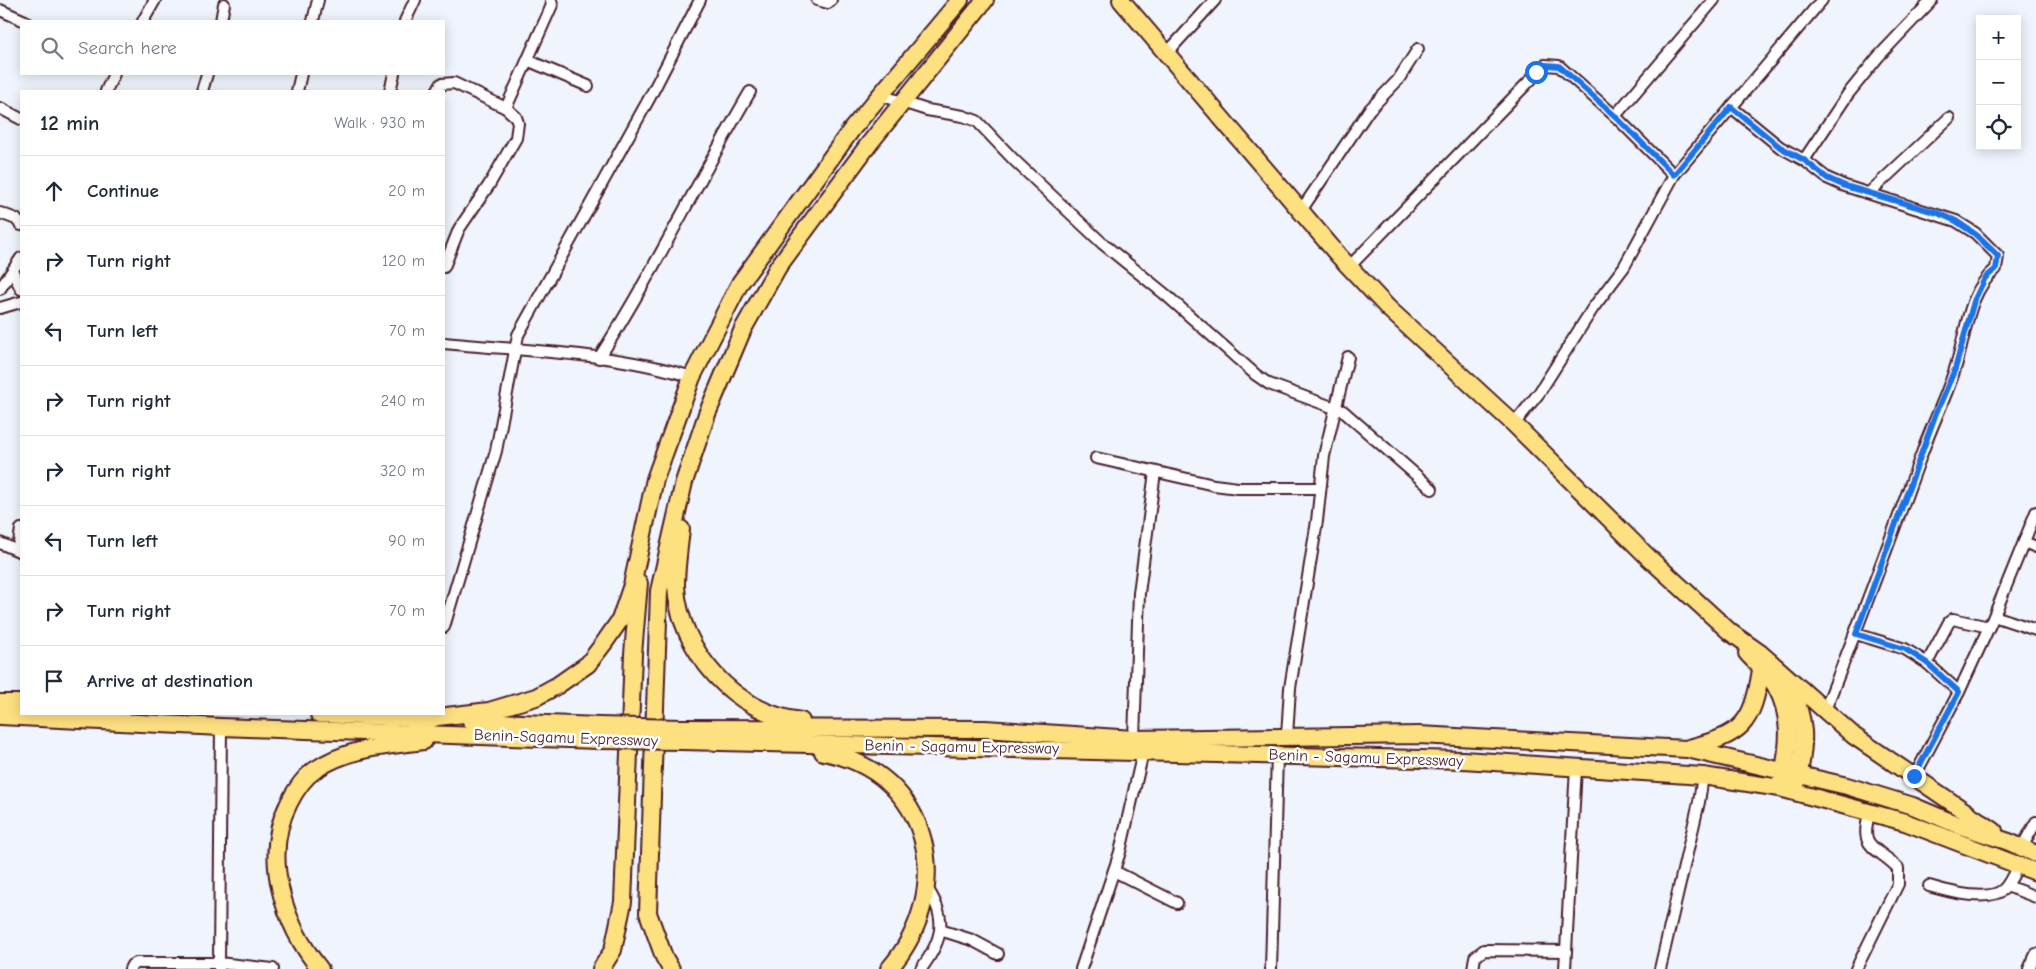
<!DOCTYPE html>
<html lang="en">
<head>
<meta charset="utf-8">
<style>
  body { margin:0; font-family:"Comic Neue",sans-serif; background:#f2f2f3; color:#1f2937 }
  .controls { position:absolute; right:15px; top:15px; display:grid; overflow:hidden; border-radius:0px; box-shadow:0 2px 12px #0003 }
  .controls button { width:45px; height:45px; display:grid; place-items:center; padding:0; border:0; border-bottom:1px solid #e0e1e3; background:#fff; color:#1f2937; font:25px sans-serif }
  .stop { position:absolute; width:15px; height:15px; margin:-11px; border:4px solid #1a73e8; border-radius:50%; background:#fff }
  .stop.end { background:#1a73e8; border-color:#fff; box-shadow:0 1px 5px #0008 }
  .list { margin:0; padding:0; list-style:none }
  h2 { display:flex; justify-content:space-between; align-items:center; height:65px; margin:0; padding:0 20px; font-size:21px }
  h2 small { font-size:16px; font-weight:400; color:#747a83 }
  .list li { display:grid; grid-template-columns:32px 1fr auto; gap:15px; align-items:center; box-sizing:border-box; height:70px; padding:0 20px; border-top:1px solid #e0e1e3 }
  .list b { display:block; font-size:19px; white-space:nowrap }
  .list em { font-size:16px; font-style:normal; color:#747a83 }
  .icon { flex:none; width:28px; height:28px; fill:none; stroke:currentColor; stroke-width:2; stroke-linecap:round; stroke-linejoin:round }
  .map { position:relative; flex:none; width:2036px; height:969px; overflow:hidden }
  .search { position:absolute; background:#fff; box-shadow:0 2px 12px #0003; left:20px; top:20px; width:425px; height:55px; display:flex; align-items:center; gap:12px; box-sizing:border-box; padding:0 18px; border-radius:0px; color:#747a83; font-size:19px }
  .panel { position:absolute; background:#fff; box-shadow:0 2px 12px #0003; left:20px; top:90px; width:425px; height:625px; border-radius:0px }
  .map>svg:first-child { display:block }
  .lines { fill:none; stroke-linecap:round; stroke-linejoin:round }
  .minor-casing { stroke:#4a1f2b; stroke-width:14 }
  .trunk-casing { stroke:#4a1f2b; stroke-width:20 }
  .minor { stroke:#fff; stroke-width:10 }
  .trunk { stroke:#fde080; stroke-width:16 }
  .trunk-bridge-casing { stroke:#4a1f2b; stroke-width:20; stroke-linecap:butt }
  .trunk-bridge { stroke:#fde080; stroke-width:16 }
  .route { stroke:#1a73e8; stroke-width:6 }
  .labels { text-anchor:middle; dominant-baseline:central; stroke-width:5; stroke-linejoin:round; paint-order:stroke }
  .street-label { font-size:16px; fill:#4a1f2b; stroke:#fff }
</style>
</head>
<body>
<div class="map">
<svg width="2036" height="969" viewBox="0 0 2036 969">
  <rect width="100%" height="100%" fill="#eff4fd"/>
  <filter id="ink" filterUnits="userSpaceOnUse"><feTurbulence type="fractalNoise" baseFrequency=".02" numOctaves="2"/><feDisplacementMap in="SourceGraphic" scale="10" xChannelSelector="R" yChannelSelector="G"/><feConvolveMatrix kernelMatrix="1 2 1 2 8 2 1 2 1" color-interpolation-filters="sRGB"/></filter>
  <g filter="url(#ink)">
    <g class="lines">
      <g class="minor-casing">
        <g id="minor">
          <path d="M817,0L828,3L831,0"/>
          <path d="M0,10L25,21"/>
          <path d="M143,21L155,0"/>
          <path d="M221,21L224,4"/>
          <path d="M313,21L318,0"/>
          <path d="M405,21L415,0"/>
          <path d="M1167,53L1215,0"/>
          <path d="M527,60L588,86"/>
          <path d="M106,91L114,74"/>
          <path d="M202,91L207,74"/>
          <path d="M297,91L301,74"/>
          <path d="M390,91L394,74"/>
          <path d="M437,91L441,84L454,83L506,108"/>
          <path d="M880,95L927,110L963,116L977,121L1014,160L1102,243L1166,295L1256,375L1269,384L1343,411L1432,489"/>
          <path d="M1731,107L1780,147L1804,160L1827,178L1845,186L1956,221L1975,233L1998,256L1996,269C1967,292 1966,336 1955,369C1946,397 1932,425 1922,453C1890,540 1859,626 1824,712"/>
          <path d="M0,108L21,119"/>
          <path d="M1615,116L1714,0"/>
          <path d="M1804,160L1848,94L1878,57L1932,0"/>
          <path d="M1869,193L1949,118"/>
          <path d="M1300,212L1369,110L1398,80L1418,49"/>
          <path d="M0,213L16,219L21,225"/>
          <path d="M444,267L459,229L489,185L516,138L518,123L516,117L506,108L552,5L551,0"/>
          <path d="M1349,267L1545,65L1559,66L1615,116L1674,175"/>
          <path d="M13,272L21,289"/>
          <path d="M0,289L21,258"/>
          <path d="M0,308L21,302"/>
          <path d="M444,343C525,351 613,352 692,377"/>
          <path d="M599,358C654,272 698,180 750,92"/>
          <path d="M1514,424L1539,393L1593,308L1624,267L1674,175L1822,0"/>
          <path d="M1096,458L1214,485L1238,488H1320"/>
          <path d="M2024,542L2036,547"/>
          <path d="M0,543L21,552"/>
          <path d="M18,550L21,529"/>
          <path d="M1994,616L2036,630"/>
          <path d="M444,627L496,451L518,335L650,97L700,0"/>
          <path d="M1856,634L1905,649L1927,663L1959,692"/>
          <path d="M1927,663L1949,622L1953,619L1989,627"/>
          <path d="M221,727L219,963L273,969"/>
          <path d="M1287,736L1290,688L1317,521L1324,456L1348,357"/>
          <path d="M1134,739L1139,593L1155,472"/>
          <path d="M1914,777L1959,692L1994,616L2036,512"/>
          <path d="M2022,847L2036,822"/>
          <path d="M1114,871L1177,903"/>
          <path d="M1929,886C1946,891 1989,903 2004,889C2010,883 2014,873 2018,865"/>
          <path d="M2007,886L2036,897"/>
          <path d="M940,930L972,940L998,954"/>
          <path d="M130,969L132,965L137,963H219V968"/>
          <path d="M921,969C944,938 948,918 925,885"/>
          <path d="M1081,969L1120,852L1143,752"/>
          <path d="M1271,969L1277,755"/>
          <path d="M1473,969L1475,957L1484,950L1566,951"/>
          <path d="M1565,969L1576,767"/>
          <path d="M1660,969L1699,802L1703,776"/>
          <path d="M1856,969L1898,884V868C1875,845 1858,849 1870,812"/>
          <path d="M2029,969L2036,954"/>
        </g>
      </g>
      <g class="trunk-casing">
        <g id="trunk">
          <path d="M1121,0L1339,256L1388,308L1514,424L1648,557L1730,632L1760,653L1854,736L1994,831"/>
          <path d="M681,529C679,548 676,568 676,586C679,651 736,714 801,721"/>
          <path d="M1747,653C1756,663 1768,674 1775,685C1793,716 1789,746 1782,780"/>
          <path d="M1788,683C1807,719 1806,743 1797,782"/>
          <path d="M0,703H21"/>
          <path d="M319,714L432,719"/>
          <path d="M0,716L221,727L599,740"/>
          <path d="M421,719L489,711L536,697L558,685L588,664L604,643L620,620L632,585L655,479L692,377L740,283L852,129L960,0"/>
          <path d="M471,721L599,726"/>
          <path d="M681,728L985,729L1134,739L1419,735L1687,749L1847,786L1913,806L1958,825L2009,842L2036,854"/>
          <path d="M682,741L1463,760L1703,776L1780,788L1905,822L2036,872"/>
          <path d="M1689,748C1742,734 1752,726 1761,670"/>
          <path d="M823,752C932,772 957,890 889,969"/>
          <path d="M320,969C284,925 261,857 289,803C295,791 303,778 315,770C347,748 386,746 424,741"/>
          <path d="M601,969L613,950L623,902L633,654L639,583"/>
          <path d="M671,969L664,957L648,913L659,591L684,482L707,414L743,329L778,267L869,144L985,0"/>
        </g>
      </g>
      <use href="#minor" class="minor"/>
      <use href="#trunk" class="trunk"/>
      <g class="trunk-bridge-casing">
        <g id="trunk-bridge">
          <path d="M599,726L681,728"/>
          <path d="M599,740L682,741"/>
        </g>
      </g>
      <use href="#trunk-bridge" class="trunk-bridge"/>
    </g>
  </g>
  <g class="lines" filter="url(#ink)">
    <path class="route" d="M1536,72L1546,65L1559,66L1615,116L1674,175L1731,107L1780,147L1804,160L1827,178L1845,186L1938,213L1956,221L1975,234L1998,256L1996,269L1985,278L1974,301L1955,369L1936,413L1856,634L1905,649L1927,663L1959,692L1914,776"/>
  </g>
  <g class="labels">
    <g class="street-label">
      <text transform="translate(566 738) rotate(2)">Benin-Sagamu Expressway</text>
      <text transform="translate(962 747) rotate(1)">Benin - Sagamu Expressway</text>
      <text transform="translate(1366 758) rotate(2)">Benin - Sagamu Expressway</text>
    </g>
  </g>
</svg>
<div class="controls">
<button>+</button>
<button>−</button>
<button><svg class="icon" aria-label="locate" viewBox="0 0 24 24"><circle cx="12" cy="12" r="6"/><path d="M12 2v4M12 18v4M2 12h4M18 12h4"/></svg></button>
</div>
<div class="stop" style="left:1536px;top:72px"></div>
<div class="stop end" style="left:1914px;top:776px"></div>
<div class="search"><svg class="icon" aria-label="search" viewBox="0 0 24 24"><circle cx="10" cy="10" r="6"/><path d="M15 15l6 6"/></svg>Search here</div>
<section class="panel">
<h2>12 min<small>Walk · 930 m</small></h2>
<ul class="list">
<li><svg class="icon" aria-label="ahead" viewBox="0 0 24 24"><path d="M12 20V5M6 11l6-6 6 6"/></svg><div><b>Continue</b></div><em>20 m</em></li>
<li><svg class="icon" aria-label="right" viewBox="0 0 24 24"><path d="M7 20v-9h11M14 6l5 5-5 5"/></svg><div><b>Turn right</b></div><em>120 m</em></li>
<li><svg class="icon" aria-label="left" viewBox="0 0 24 24"><path d="M17 20v-9H6M10 6l-5 5 5 5"/></svg><div><b>Turn left</b></div><em>70 m</em></li>
<li><svg class="icon" aria-label="right" viewBox="0 0 24 24"><path d="M7 20v-9h11M14 6l5 5-5 5"/></svg><div><b>Turn right</b></div><em>240 m</em></li>
<li><svg class="icon" aria-label="right" viewBox="0 0 24 24"><path d="M7 20v-9h11M14 6l5 5-5 5"/></svg><div><b>Turn right</b></div><em>320 m</em></li>
<li><svg class="icon" aria-label="left" viewBox="0 0 24 24"><path d="M17 20v-9H6M10 6l-5 5 5 5"/></svg><div><b>Turn left</b></div><em>90 m</em></li>
<li><svg class="icon" aria-label="right" viewBox="0 0 24 24"><path d="M7 20v-9h11M14 6l5 5-5 5"/></svg><div><b>Turn right</b></div><em>70 m</em></li>
<li><svg class="icon" aria-label="arrive" viewBox="0 0 24 24"><path d="M6 21V4h12l-3 4 3 4H6"/></svg><div><b>Arrive at destination</b></div></li>
</ul>
</section>
</div>
</body>
</html>
